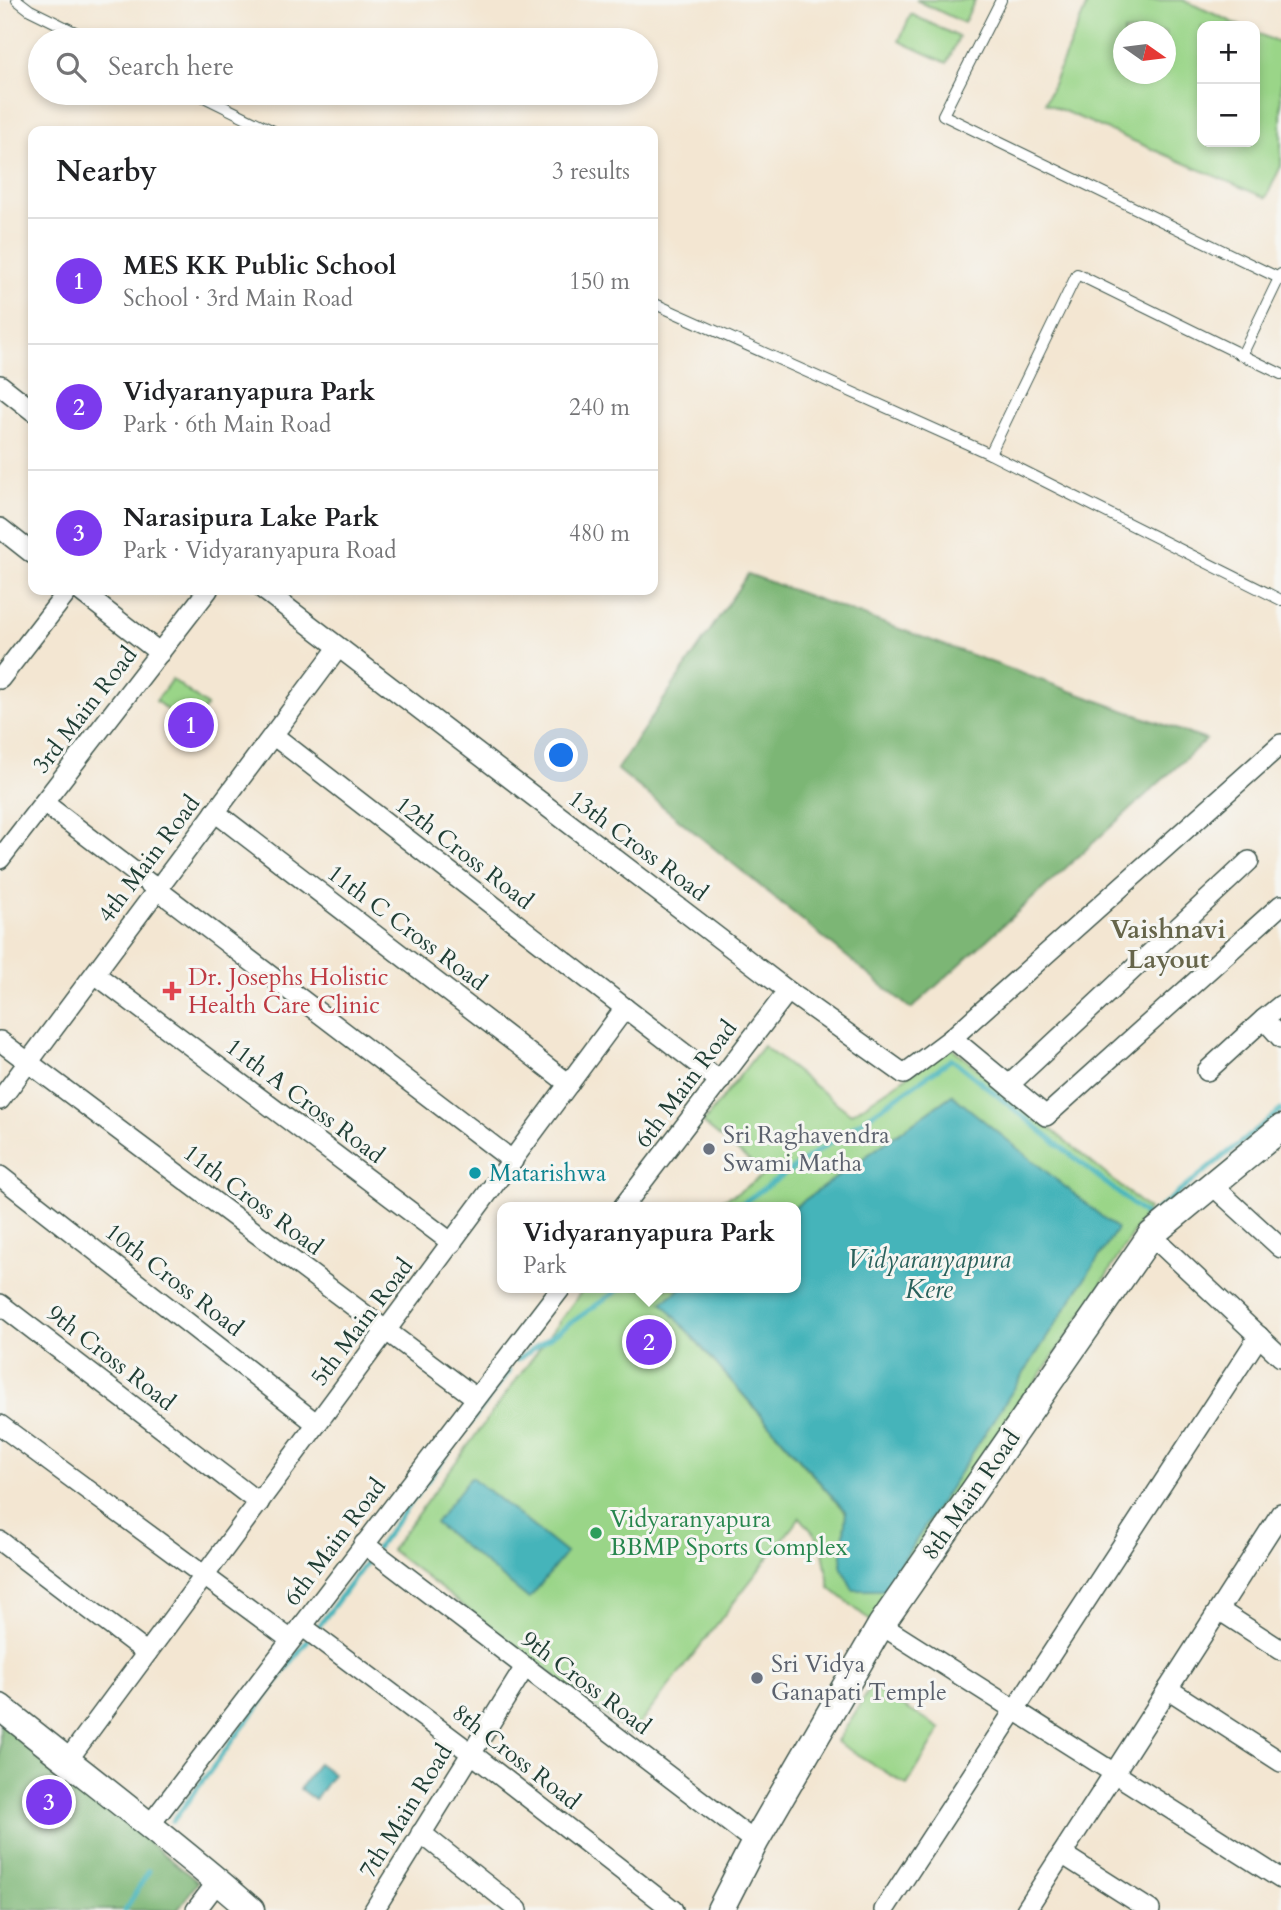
<!DOCTYPE html>
<html lang="en">
<head>
<meta charset="utf-8">
<style>
  body { margin:0; font-family:Cardo,serif; background:#f6f6f6; color:#202124 }
  .controls { position:absolute; right:21px; top:21px; display:grid; overflow:hidden; border-radius:14px; box-shadow:0 4px 10px #0003 }
  .controls button { width:63px; height:63px; display:grid; place-items:center; padding:0; border:0; border-bottom:2px solid #e0e0e0; background:#fff; color:#202124; font:35px sans-serif }
  .compass { position:absolute; left:1113px; top:21px; width:63px; height:63px; border-radius:50%; background:#fff; box-shadow:0 4px 10px #0003; rotate:104deg }
  .you { position:absolute; left:562px; top:756px; width:24px; height:24px; margin:-18px; border:5px solid #fff; border-radius:50%; background:#1a73e8; box-shadow:0 0 0 10px #1a73e833 }
  .badge { display:grid; place-items:center; width:46px; height:46px; border-radius:50%; background:#7c3aed; color:#fff; font-size:23px; font-weight:700 }
  .pin { position:absolute; translate:-50% -50%; border:4px solid #fff; box-shadow:0 2px 7px #0006 }
  .popup { position:absolute; left:497px; top:1202px; width:304px; height:91px; box-sizing:border-box; display:grid; place-content:center; border-radius:14px; background:#fff; filter:drop-shadow(0 2px 5px #0005); font-size:23px; white-space:nowrap; color:#757577 }
  .popup b { font-size:26px; color:#202124 }
  .popup::after { content:''; position:absolute; left:50%; top:100%; margin-left:-14px; border:14px solid transparent; border-top-color:#fff }
  .list { margin:0; padding:0; list-style:none }
  h2 { display:flex; justify-content:space-between; align-items:center; height:91px; margin:0; padding:0 28px; font-size:30px }
  h2 small { font-size:23px; font-weight:400; color:#757577 }
  .list li { display:grid; grid-template-columns:46px 1fr auto; gap:21px; align-items:center; box-sizing:border-box; height:126px; padding:0 28px; border-top:2px solid #e0e0e0 }
  .list b { display:block; font-size:26px; white-space:nowrap }
  .list p { margin:0; font-size:23px; white-space:nowrap; color:#757577 }
  .list em { font-size:23px; font-style:normal; color:#757577 }
  .icon { flex:none; width:38px; height:38px; fill:none; stroke:currentColor; stroke-width:2; stroke-linecap:round; stroke-linejoin:round }
  .map { position:relative; flex:none; width:1281px; height:1910px; overflow:hidden }
  .search { position:absolute; background:#fff; box-shadow:0 4px 10px #0003; left:28px; top:28px; width:630px; height:77px; display:flex; align-items:center; gap:18px; box-sizing:border-box; padding:0 24px; border-radius:38px; color:#757577; font-size:26px }
  .panel { position:absolute; background:#fff; box-shadow:0 4px 10px #0003; left:28px; top:126px; width:630px; height:469px; border-radius:14px }
  .map>svg:first-child { display:block }
  .green { fill:#9ad588; stroke:#5c895e; stroke-width:2; fill-rule:evenodd }
  .forest { fill:#7bb674; stroke:#4d7a54; stroke-width:2 }
  .water { fill:#44b4ba; stroke:#327877; stroke-width:2 }
  .lines { fill:none; stroke-linecap:round; stroke-linejoin:round }
  .stream { stroke:#44b4ba; stroke-width:5 }
  .lane-casing { stroke:#3f564c; stroke-width:12 }
  .street-casing { stroke:#3f564c; stroke-width:22 }
  .secondary-casing { stroke:#3f564c; stroke-width:29 }
  .lane { stroke:#fff; stroke-width:10 }
  .street { stroke:#fff; stroke-width:19 }
  .secondary { stroke:#fff; stroke-width:26 }
  .health-dot { fill:#e0444e; stroke:#f6f6f2; stroke-width:2.5 }
  .worship-dot { fill:#6b7280; stroke:#f6f6f2; stroke-width:2.5 }
  .culture-dot { fill:#0f9aa8; stroke:#f6f6f2; stroke-width:2.5 }
  .leisure-dot { fill:#2e9e5b; stroke:#f6f6f2; stroke-width:2.5 }
  .labels { text-anchor:middle; dominant-baseline:central; stroke-width:6; stroke-linejoin:round; paint-order:stroke }
  .street-label { font-size:24px; fill:#1f3d34; stroke:#f6f6f2 }
  .health-label { font-size:24px; fill:#be3a42; stroke:#f6f6f2; text-anchor:start }
  .worship-label { font-size:24px; fill:#5b616d; stroke:#f6f6f2; text-anchor:start }
  .culture-label { font-size:24px; fill:#0d838f; stroke:#f6f6f2; text-anchor:start }
  .leisure-label { font-size:24px; fill:#27864d; stroke:#f6f6f2; text-anchor:start }
  .neighbourhood-label { font-size:26px; font-weight:bold; fill:#66654a; stroke:#f6f6f2 }
  .water-label { font-size:26px; font-style:italic; fill:#2a615c; stroke:#f6f6f2 }
</style>
</head>
<body>
<div class="map">
<svg width="1281" height="1910" viewBox="0 0 1281 1910">
  <rect width="100%" height="100%" fill="#f6f6f2"/>
  <filter id="ink" filterUnits="userSpaceOnUse"><feTurbulence type="fractalNoise" baseFrequency=".0143" numOctaves="2"/><feDisplacementMap in="SourceGraphic" scale="14" xChannelSelector="R" yChannelSelector="G"/><feConvolveMatrix kernelMatrix="1 2 1 2 8 2 1 2 1" color-interpolation-filters="sRGB"/></filter>
  <filter id="wash" filterUnits="userSpaceOnUse"><feTurbulence type="fractalNoise" baseFrequency=".00686" numOctaves="4" result="noise"/><feDisplacementMap in="SourceGraphic" scale="28" xChannelSelector="R" yChannelSelector="G"/><feGaussianBlur stdDeviation="1.57" result="paint"/><feColorMatrix in="noise" values="0 0 0 0 0 0 0 0 0 0 0 0 0 0 0 0 0 1.4 0 .05"/><feComposite in="paint" operator="in"/></filter>
  <g filter="url(#wash)">
    <rect width="100%" height="100%" fill="#f3e6d2"/>
    <g class="green">
      <path d="M916,0H975L964,23Z"/>
      <path d="M1089,0H1183L1241,26H1202V142H1255V32L1281,44V166L1266,198L1045,103ZM1124,32H1166V74H1124Z"/>
      <path d="M911,14L959,37L947,63L899,41Z"/>
      <path d="M172,679L207,706L190,728L156,701Z"/>
      <path d="M763,1046L851,1114L951,1047L1148,1209L1087,1307L872,1622L830,1588L821,1542L800,1517L631,1735L391,1550L584,1288H682L662,1302L846,1513L841,1566L952,1095L795,1207H706L737,1193L765,1174L703,1123Z"/>
      <path d="M871,1687L941,1729L907,1785L837,1742Z"/>
    </g>
    <g class="forest">
      <path d="M748,574L1206,740L911,1009L617,769Z"/>
      <path d="M0,1722L198,1882L177,1910H0Z"/>
    </g>
    <g class="water">
      <path d="M952,1095L1117,1229L884,1590H853L841,1566L846,1512L662,1302L682,1288H796L795,1207Z"/>
      <path d="M471,1477L566,1553L529,1599L435,1523Z"/>
      <path d="M318,1763L333,1774L315,1800L300,1789Z"/>
    </g>
    <g class="lines">
      <g class="stream">
        <path d="M737,1207L952,1059L1148,1217L1281,1110"/>
        <path d="M517,1360L621,1288"/>
        <path d="M377,1548L509,1371"/>
        <path d="M316,1630L371,1556"/>
        <path d="M173,1821L310,1637"/>
        <path d="M125,1910L149,1871"/>
      </g>
    </g>
  </g>
  <g filter="url(#ink)">
    <g class="lines">
      <g class="lane-casing">
        <g id="lane">
          <path d="M17,0L30,10L91,40"/>
          <path d="M1001,0L943,115L1279,278"/>
          <path d="M196,93L273,131"/>
          <path d="M1281,274L1242,355L1281,374"/>
          <path d="M653,303L990,454"/>
          <path d="M1242,355L1077,274L990,454L1281,600"/>
        </g>
      </g>
      <g class="street-casing">
        <g id="street">
          <path d="M0,385L33,411"/>
          <path d="M0,528L33,554"/>
          <path d="M79,590L160,653"/>
          <path d="M264,590L788,991L904,1074L952,1038L1281,744"/>
          <path d="M0,679L69,590"/>
          <path d="M273,735L625,1008"/>
          <path d="M44,803L513,1161"/>
          <path d="M215,812L569,1084"/>
          <path d="M0,859L208,590"/>
          <path d="M95,974L452,1243"/>
          <path d="M1281,1005L1264,1019L1281,1038"/>
          <path d="M952,1038L1046,1116L1281,905"/>
          <path d="M0,1041L476,1398"/>
          <path d="M1207,1071L1264,1019"/>
          <path d="M1009,1085L1249,861"/>
          <path d="M0,1100L338,648"/>
          <path d="M0,1176L317,1424"/>
          <path d="M1212,1185L1281,1248"/>
          <path d="M623,1207L788,991"/>
          <path d="M1151,1235L1281,1357"/>
          <path d="M0,1304L259,1503"/>
          <path d="M0,1425L291,1640"/>
          <path d="M0,1541L147,1653"/>
          <path d="M364,1544L755,1842"/>
          <path d="M1219,1610L1281,1650"/>
          <path d="M881,1625L1281,1879"/>
          <path d="M302,1626L471,1753L673,1910"/>
          <path d="M1168,1689L1281,1762"/>
          <path d="M67,1761L625,1008L720,1081"/>
          <path d="M149,1826L561,1288"/>
          <path d="M421,1833L518,1910"/>
          <path d="M1062,1854L1150,1910"/>
          <path d="M196,1910L218,1881"/>
          <path d="M374,1910L525,1667"/>
          <path d="M884,1910L1259,1336"/>
          <path d="M1026,1910L1281,1513"/>
        </g>
      </g>
      <g class="secondary-casing">
        <g id="secondary">
          <path d="M0,1707C84,1775 170,1839 251,1910"/>
          <path d="M720,1910L755,1842L881,1625L1151,1235L1281,1128"/>
        </g>
      </g>
      <use href="#lane" class="lane"/>
      <use href="#street" class="street"/>
      <use href="#secondary" class="secondary"/>
    </g>
  </g>
  <path class="health-dot" d="M168.5 980.5h7v7h7v7h-7v7h-7v-7h-7v-7h7z"/>
  <g class="worship-dot">
    <circle cx="709" cy="1149" r="7"/>
    <circle cx="757" cy="1678" r="7"/>
  </g>
  <circle class="culture-dot" cx="475" cy="1173" r="7"/>
  <circle class="leisure-dot" cx="596" cy="1533" r="7"/>
  <g class="labels">
    <g class="street-label">
      <text transform="translate(85 710) rotate(-52)">3rd Main Road</text>
      <text transform="translate(638 846) rotate(37)">13th Cross Road</text>
      <text transform="translate(464 853) rotate(38)">12th Cross Road</text>
      <text transform="translate(149 859) rotate(-53)">4th Main Road</text>
      <text transform="translate(407 928) rotate(37)">11th C Cross Road</text>
      <text transform="translate(686 1084) rotate(-53)">6th Main Road</text>
      <text transform="translate(305 1101) rotate(37)">11th A Cross Road</text>
      <text transform="translate(253 1200) rotate(37)">11th Cross Road</text>
      <text transform="translate(174 1280) rotate(38)">10th Cross Road</text>
      <text transform="translate(362 1322) rotate(-53)">5th Main Road</text>
      <text transform="translate(111 1358) rotate(38)">9th Cross Road</text>
      <text transform="translate(971 1495) rotate(-55)">8th Main Road</text>
      <text transform="translate(335 1542) rotate(-53)">6th Main Road</text>
      <text transform="translate(586 1683) rotate(37)">9th Cross Road</text>
      <text transform="translate(516 1757) rotate(38)">8th Cross Road</text>
      <text transform="translate(406 1811) rotate(-58)">7th Main Road</text>
    </g>
    <g class="health-label">
      <text x="188" y="977">Dr. Josephs Holistic<tspan x="188" dy="28">Health Care Clinic</tspan></text>
    </g>
    <g class="worship-label">
      <text x="723" y="1135">Sri Raghavendra<tspan x="723" dy="28">Swami Matha</tspan></text>
      <text x="771" y="1664">Sri Vidya<tspan x="771" dy="28">Ganapati Temple</tspan></text>
    </g>
    <g class="culture-label">
      <text x="489" y="1173">Matarishwa</text>
    </g>
    <g class="leisure-label">
      <text x="610" y="1519">Vidyaranyapura<tspan x="610" dy="28">BBMP Sports Complex</tspan></text>
    </g>
    <g class="neighbourhood-label">
      <text x="1168" y="929">Vaishnavi<tspan x="1168" dy="30">Layout</tspan></text>
    </g>
    <g class="water-label">
      <text x="929" y="1259">Vidyaranyapura<tspan x="929" dy="30">Kere</tspan></text>
    </g>
  </g>
</svg>
<div class="controls">
<button>+</button>
<button>−</button>
</div>
<svg class="compass" viewBox="-18 -18 36 36"><path d="M0-13l5 13h-10z" fill="#e53935"/><path d="M0 13l5-13h-10z" fill="#757577"/></svg>
<div class="you"></div>
<div class="pin badge" style="left:191px;top:725px">1</div>
<div class="pin badge" style="left:649px;top:1342px">2</div>
<div class="popup"><b>Vidyaranyapura Park</b>Park</div>
<div class="pin badge" style="left:49px;top:1802px">3</div>
<div class="search"><svg class="icon" aria-label="search" viewBox="0 0 24 24"><circle cx="10" cy="10" r="6"/><path d="M15 15l6 6"/></svg>Search here</div>
<section class="panel">
<h2>Nearby<small>3 results</small></h2>
<ul class="list">
<li><span class="badge">1</span><div><b>MES KK Public School</b><p>School · 3rd Main Road</p></div><em>150 m</em></li>
<li><span class="badge">2</span><div><b>Vidyaranyapura Park</b><p>Park · 6th Main Road</p></div><em>240 m</em></li>
<li><span class="badge">3</span><div><b>Narasipura Lake Park</b><p>Park · Vidyaranyapura Road</p></div><em>480 m</em></li>
</ul>
</section>
</div>
</body>
</html>
